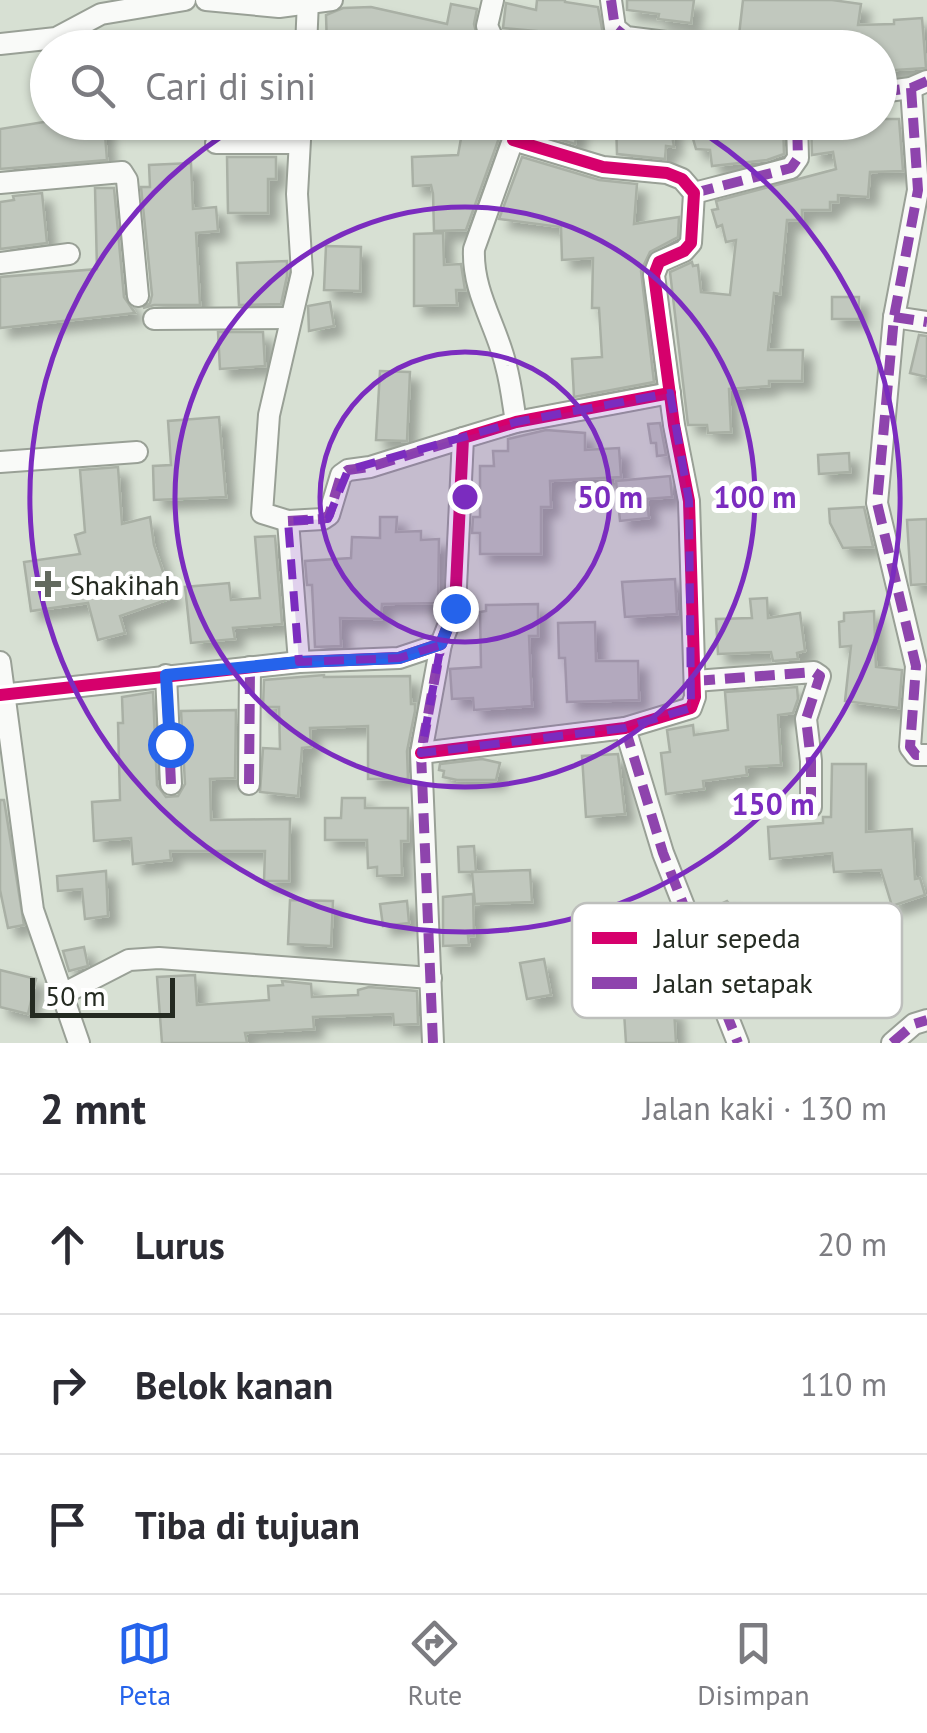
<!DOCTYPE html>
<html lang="id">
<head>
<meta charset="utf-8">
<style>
  body { margin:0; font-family:"PT Sans",sans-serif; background:#f7f7f7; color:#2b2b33 }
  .scale { position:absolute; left:30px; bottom:25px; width:145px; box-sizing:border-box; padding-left:10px; border:5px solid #242a21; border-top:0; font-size:28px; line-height:35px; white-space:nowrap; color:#242a21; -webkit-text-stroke:8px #fff; paint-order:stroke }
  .stop { position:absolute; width:30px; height:30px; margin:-22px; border:8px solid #2563eb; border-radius:50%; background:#fff }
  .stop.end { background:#2563eb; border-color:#fff; box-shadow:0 2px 10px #0008 }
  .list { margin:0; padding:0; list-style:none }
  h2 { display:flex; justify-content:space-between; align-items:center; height:130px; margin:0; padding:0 40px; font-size:42px }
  h2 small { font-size:32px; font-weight:400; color:#7c7c81 }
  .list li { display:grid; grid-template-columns:65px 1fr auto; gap:30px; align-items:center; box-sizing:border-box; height:140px; padding:0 40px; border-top:2px solid #e1e1e2 }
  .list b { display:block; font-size:38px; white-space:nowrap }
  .list em { font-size:32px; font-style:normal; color:#7c7c81 }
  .icon { flex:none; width:55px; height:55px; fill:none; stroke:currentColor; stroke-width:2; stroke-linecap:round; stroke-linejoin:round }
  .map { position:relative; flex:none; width:927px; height:1043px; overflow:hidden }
  .search { position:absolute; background:#fff; box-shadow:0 2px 8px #0004; left:30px; right:30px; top:30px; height:110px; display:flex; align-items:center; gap:25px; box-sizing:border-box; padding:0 35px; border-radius:55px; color:#7c7c81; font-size:38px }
  .sheet { height:550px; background:#fff }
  nav { display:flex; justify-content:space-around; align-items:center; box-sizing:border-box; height:140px; border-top:2px solid #e1e1e2; background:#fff; font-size:28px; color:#7c7c81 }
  nav a { display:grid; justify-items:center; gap:5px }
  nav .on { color:#2563eb }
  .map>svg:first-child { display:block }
  .building { fill:#c1c8be; stroke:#a9b0a5; stroke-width:2.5; filter:url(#shadow) }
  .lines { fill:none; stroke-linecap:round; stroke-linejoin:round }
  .minor-casing { stroke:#99a096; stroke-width:24 }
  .minor { stroke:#f9faf8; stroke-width:20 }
  .quiet { stroke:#8e44ad; stroke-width:10; stroke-dasharray:20 10; stroke-linecap:butt }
  .cycleway-casing { stroke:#fff; stroke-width:19 }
  .cycleway { stroke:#d6006c; stroke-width:12 }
  .route { stroke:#2563eb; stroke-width:12 }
  .marked { fill:#7b2cbf; fill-opacity:0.2; stroke:#7b2cbf; stroke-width:8; stroke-dasharray:20 12; stroke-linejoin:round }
  .ring { fill:none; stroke:#7b2cbf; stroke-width:5 }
  .poi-dot { fill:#636a5f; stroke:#fff; stroke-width:4 }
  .labels { text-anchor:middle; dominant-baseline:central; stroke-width:10; stroke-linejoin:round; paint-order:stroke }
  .poi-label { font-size:28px; fill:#242a21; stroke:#fff; text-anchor:start }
  .key { fill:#fff; stroke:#bdbfbc; stroke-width:2.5 }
  .key-label { font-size:28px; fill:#242a21 }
  .centre { fill:#7b2cbf; stroke:#fff; stroke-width:5 }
  .ring-label { font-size:30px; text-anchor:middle; font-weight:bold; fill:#7b2cbf; stroke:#fff; stroke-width:10; stroke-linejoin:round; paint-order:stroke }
</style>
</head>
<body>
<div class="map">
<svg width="927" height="1043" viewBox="0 0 927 1043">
  <defs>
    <filter id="shadow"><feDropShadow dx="9" dy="9" stdDeviation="5" flood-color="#0004"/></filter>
  </defs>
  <rect width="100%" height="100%" fill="#d7e0d3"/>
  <g class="building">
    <path d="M537,0H565V2L598,7L603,34L591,32V36L503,28L506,3L536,10Z"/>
    <path d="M627,0H694L691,23L658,19L659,14L627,10Z"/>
    <path d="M743,0H832L861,4L858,25L894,24V20L922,18L926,68L880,71V48H842L826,45V42L767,34V39L739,35Z"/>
    <path d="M451,4L477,9L474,24L478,40L477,48L432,43V46L366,33L367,45L327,47L326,15L343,8L371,7L447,24Z"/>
    <path d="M880,119H899L903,171L870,172L868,197L838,195V202H830V210H802V220H787L780,294L774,293L768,350H803L802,381H769V386L729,389L731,432L708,433L707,425H688L670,272L692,262L693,266L698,265L701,292L730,295L736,240L726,242L722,225L717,227L712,210L718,209L716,201L836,169L833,152L812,155L811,122H880Z"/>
    <path d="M44,122H104L107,160L0,169V129Z"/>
    <rect x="227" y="122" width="49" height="7"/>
    <path d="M464,122H499V138L466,230L434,231L433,194L431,185L413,186L412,157L458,155Z"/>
    <path d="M547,122L578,127L575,144L545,135Z"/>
    <path d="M616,122H670L674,147L666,146L665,159L617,154Z"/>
    <path d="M709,122H783L784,154L767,160L712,166L710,150L696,149L689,125Z"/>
    <path d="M227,157H276V179H268V213H228Z"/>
    <path d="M522,157L599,180L637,184L634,224L679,217L678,237L650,252L641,271L654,382L574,397L572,359L602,357L599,308H592L593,258L562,260L561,227L499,219Z"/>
    <path d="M191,163L193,209L216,207L218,231L196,233L200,305H154L143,308L150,303L152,295L141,187H150L149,165Z"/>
    <path d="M95,188H114L124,297L135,313L0,328V277L97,269Z"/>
    <path d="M42,193L47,243L0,249V202L14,200L13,196Z"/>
    <path d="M443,233L444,265L461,264L465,290H456L457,305L414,306V234Z"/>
    <path d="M326,246L361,247L360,291L324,290Z"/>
    <path d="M287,261V276L281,304L239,305L237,263Z"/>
    <rect x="832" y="297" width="27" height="22"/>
    <path d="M330,302L334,326L309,331L308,306Z"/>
    <path d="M218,332H263L265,366L220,369Z"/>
    <path d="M919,335L927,336V377L910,373Z"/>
    <path d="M380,371L410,372L407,441L376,440Z"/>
    <path d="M219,417L226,497L154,500L153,466L171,465L168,421Z"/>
    <path d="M660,423L666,455L657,456L656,443H651L648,424Z"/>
    <path d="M546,430L585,433V450L619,448L621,477L550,481L551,507H541V554H480V533H472L473,517H480V466H494L493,451H508V439Z"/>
    <path d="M849,453L850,472L819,474L818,455Z"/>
    <path d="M118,467L122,524L150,517L154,545L172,598L120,616L125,633L98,640L88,603L31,611L24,562L80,554L75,535L85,532L80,470Z"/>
    <path d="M670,476L672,497L647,499L649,518L620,521L616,481Z"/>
    <path d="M864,507L873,547L843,548L830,523L829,509Z"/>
    <path d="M380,517H397L396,532L421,531V540L439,539L438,603L382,604L381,619L340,618L341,646L315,647L312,585H307L305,561L351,558L352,537L380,538Z"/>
    <path d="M927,519V584L911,585L907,520Z"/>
    <path d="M275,536L282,624L233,628L235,639L191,643L185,587L229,583L231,600L260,598L255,537Z"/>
    <path d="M675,579L677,614L625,617L622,582Z"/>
    <path d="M767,598L768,618L800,613L805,651L797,653L798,659L773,661L771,652L718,654L716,619L752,618L750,599Z"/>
    <path d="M538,604V636H529L532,706L474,710L473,698L452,699L450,669L481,667L480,612L486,611V605Z"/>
    <path d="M874,611L876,667L902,670L899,708L845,701L851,646L840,647L839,622L844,621V613Z"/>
    <path d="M595,622L596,661H638L639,700L567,702L565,658H559L558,623Z"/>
    <path d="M324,675V677L410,676L411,704H415V711L407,751L408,779H368V726L310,728L311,747L302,748L298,796L260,792L263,748L280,749L279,707H263L264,680Z"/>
    <path d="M797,687L798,699L793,713L778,715L781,765L746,767L747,775L703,781L704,789L666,794L661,753L670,752L667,730L693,725L694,735L728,730L725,692Z"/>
    <path d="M153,692L157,785L166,797L178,796L185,784L181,711L236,710L235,778L210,779L211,820L290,819L289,881H264L265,851H170L171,860L133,864L131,838L94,841L92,802L120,800L118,723H123L122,697Z"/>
    <path d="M618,754L625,814L586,817L582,756Z"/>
    <path d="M482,759L500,763L496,780H457L443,777L444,771L439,770L440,764Z"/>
    <path d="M832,764H866V832L912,829L915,879L920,878L925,895L892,906L881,870L834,872L832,853L770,859L768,827L823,823V817H831Z"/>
    <path d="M342,798H365V808H408V841H401L402,875L377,876V867L368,868L367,840H325V818H341Z"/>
    <path d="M0,800H4L24,925L8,928L0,890Z"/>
    <path d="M474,846L476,872H459L458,847Z"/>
    <path d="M530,870L532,902L475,904L472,872Z"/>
    <path d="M106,871L108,916L85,919L82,889L58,891L57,876Z"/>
    <path d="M473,894L474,936H468L469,945L443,946V897Z"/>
    <path d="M290,900L333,901L331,946L288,944Z"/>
    <path d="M407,901L409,923L383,926L380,904Z"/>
    <path d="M727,901L735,910L746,906L762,951L722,965L712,937L718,932L708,922L717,918L712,908Z"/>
    <path d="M84,947L88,966L69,971L63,951Z"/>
    <path d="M544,959L551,995L527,999L520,963Z"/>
    <path d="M0,970L36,979L28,1014L0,1007Z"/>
    <path d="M195,975L197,1005L269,1000L268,986L283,985L282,981L311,984L312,997L358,995V990L369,987L417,991L418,1024L394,1025L393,1014L313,1017L314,1029L245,1033L247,1043H162L157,977Z"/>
    <path d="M674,1009L676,1043H626L624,1012Z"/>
  </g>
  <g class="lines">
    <g class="minor-casing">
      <g id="minor">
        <path d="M206,0L279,7L332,0"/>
        <path d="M493,0L487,26L497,48"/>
        <path d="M611,0L615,28L626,37L714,48"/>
        <path d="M0,44L56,38L101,14L185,0"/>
        <path d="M306,48L308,0"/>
        <path d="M911,88L918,190L894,317L877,503L916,666L910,747L916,755H927"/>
        <path d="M880,92L911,88L927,81"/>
        <path d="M301,122L297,194L302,273L269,415L262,513L288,521L323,519L329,515L341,475L348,470L370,467L463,438"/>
        <path d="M513,122V140L474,249C472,292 497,326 506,366C511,384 513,404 516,422"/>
        <path d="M216,143H299"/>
        <path d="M0,183L122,172L127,180L138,296"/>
        <path d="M694,193L791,168L798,158L797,122"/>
        <path d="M0,263L69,254"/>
        <path d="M894,317L927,322"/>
        <path d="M154,319L291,318"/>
        <path d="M0,462L137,452"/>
        <path d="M288,521L299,662"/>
        <path d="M0,662L33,910L79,1043"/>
        <path d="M166,675L171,784"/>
        <path d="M695,681L814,672L820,676L806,719L811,761V807"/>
        <path d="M0,695L299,662L399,658L441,644L455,608L463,438L516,422L670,393"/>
        <path d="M625,728L663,853L738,1043"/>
        <path d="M421,753L625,728L691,708L695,697L689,501L674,425L654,275L659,262L684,251L691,243L694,193L682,179L667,173L603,167L513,140"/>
        <path d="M249,784L250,667"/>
        <path d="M61,995L129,960L159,958L431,978"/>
        <path d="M433,1043L421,753L441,644"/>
        <path d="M892,1043L914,1024L927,1020"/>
      </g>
    </g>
    <use href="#minor" class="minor"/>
    <g class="quiet">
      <path d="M611,0L615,28L626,37L714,48"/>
      <path d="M911,88L918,190L894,317L877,503L916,666L910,747L916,755H927"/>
      <path d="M880,92L911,88L927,81"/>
      <path d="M694,193L791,168L798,158L797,122"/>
      <path d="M894,317L927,322"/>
      <path d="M288,521L323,519L329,515L341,475L348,470L370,467L463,438"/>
      <path d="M166,675L171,784"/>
      <path d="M695,681L814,672L820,676L806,719L811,761V807"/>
      <path d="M625,728L663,853L738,1043"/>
      <path d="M249,784L250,667"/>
      <path d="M433,1043L421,753L441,644"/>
      <path d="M892,1043L914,1024L927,1020"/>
    </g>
    <g class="cycleway-casing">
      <g id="cycleway">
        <path d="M0,695L299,662L399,658L441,644L455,608L463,438L516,422L670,393"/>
        <path d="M421,753L625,728L691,708L695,697L689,501L674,425L654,275L659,262L684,251L691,243L694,193L682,179L667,173L603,167L513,140"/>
      </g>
    </g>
    <use href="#cycleway" class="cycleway"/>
  </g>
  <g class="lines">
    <path class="route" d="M170,744L166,675L299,662L399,658L441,644L455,608"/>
  </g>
  <path class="marked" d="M670,393L689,501L691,708L625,728L421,753L441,645L399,658L299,662L288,521L328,519L348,470L516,422Z"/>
  <g class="ring">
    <circle cx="465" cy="497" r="145"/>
    <circle cx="465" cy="497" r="290"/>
    <path d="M689 124A435 435 0 1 1 241 124"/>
  </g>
  <path class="poi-dot" d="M43 569h10v10h10v10h-10v10h-10v-10h-10v-10h10z"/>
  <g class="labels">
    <g class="poi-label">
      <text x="70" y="584">Shakihah</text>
    </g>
  </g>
  <rect x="572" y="903" width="330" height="115" rx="15" class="key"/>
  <rect x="592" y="932" width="45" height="12" fill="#d6006c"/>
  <rect x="592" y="977" width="45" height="12" fill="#8e44ad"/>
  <g class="key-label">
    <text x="654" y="948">Jalur sepeda</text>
    <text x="654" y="993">Jalan setapak</text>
  </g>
  <circle cx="465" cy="497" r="15" class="centre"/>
  <g class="ring-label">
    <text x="610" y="508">50 m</text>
    <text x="755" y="508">100 m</text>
    <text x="773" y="815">150 m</text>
  </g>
</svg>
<div class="scale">50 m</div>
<div class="stop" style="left:170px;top:744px"></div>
<div class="stop end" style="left:455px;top:608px"></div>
<div class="search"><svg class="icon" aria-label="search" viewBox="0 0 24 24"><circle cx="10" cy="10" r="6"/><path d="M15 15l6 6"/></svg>Cari di sini</div>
</div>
<section class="sheet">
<h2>2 mnt<small>Jalan kaki · 130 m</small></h2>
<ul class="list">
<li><svg class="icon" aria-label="ahead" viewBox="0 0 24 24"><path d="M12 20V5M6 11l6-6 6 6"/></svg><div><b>Lurus</b></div><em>20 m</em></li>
<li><svg class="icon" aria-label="right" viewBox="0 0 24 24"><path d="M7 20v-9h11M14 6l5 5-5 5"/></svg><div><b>Belok kanan</b></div><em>110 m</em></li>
<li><svg class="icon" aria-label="arrive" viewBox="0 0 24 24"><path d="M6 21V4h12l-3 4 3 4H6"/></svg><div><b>Tiba di tujuan</b></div></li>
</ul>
</section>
<nav>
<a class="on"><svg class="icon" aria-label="map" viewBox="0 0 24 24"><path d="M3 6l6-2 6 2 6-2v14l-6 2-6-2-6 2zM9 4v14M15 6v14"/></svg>Peta</a>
<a><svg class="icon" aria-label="directions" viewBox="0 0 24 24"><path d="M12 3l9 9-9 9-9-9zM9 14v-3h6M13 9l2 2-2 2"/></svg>Rute</a>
<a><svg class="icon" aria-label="saved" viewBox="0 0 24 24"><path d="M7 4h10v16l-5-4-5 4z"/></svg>Disimpan</a>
</nav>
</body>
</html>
